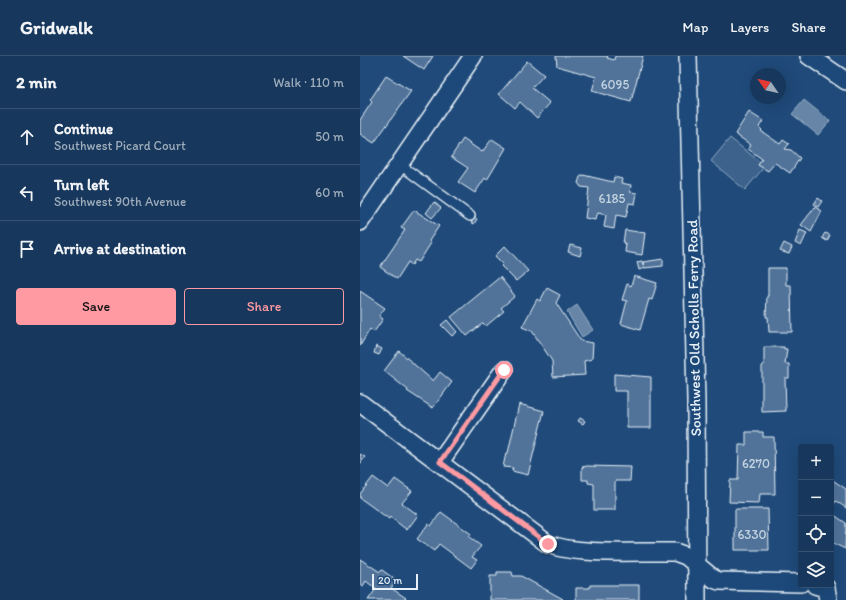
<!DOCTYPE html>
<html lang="en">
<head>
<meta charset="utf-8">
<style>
  body { margin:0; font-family:Itim,sans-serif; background:#244365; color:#f1f3f6 }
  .controls { position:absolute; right:12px; bottom:12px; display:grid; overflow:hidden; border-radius:4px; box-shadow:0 4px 16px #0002 }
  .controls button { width:36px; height:36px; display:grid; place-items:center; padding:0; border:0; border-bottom:1px solid #365272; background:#17385c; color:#f1f3f6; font:20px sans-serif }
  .compass { position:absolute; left:390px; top:12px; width:36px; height:36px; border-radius:50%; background:#17385c; box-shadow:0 4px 16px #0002; rotate:304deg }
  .scale { position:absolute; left:12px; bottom:10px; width:46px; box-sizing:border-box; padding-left:4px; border:2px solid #e8f1f8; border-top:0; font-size:11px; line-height:14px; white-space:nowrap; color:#e8f1f8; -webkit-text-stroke:3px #1f4a7a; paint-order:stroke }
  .stop { position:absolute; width:12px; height:12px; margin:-9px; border:3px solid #ff9aa2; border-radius:50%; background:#fff }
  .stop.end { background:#ff9aa2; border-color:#fff; box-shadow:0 1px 4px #0008 }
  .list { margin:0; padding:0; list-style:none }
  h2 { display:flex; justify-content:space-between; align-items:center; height:52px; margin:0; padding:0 16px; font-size:17px }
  h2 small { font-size:13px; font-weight:400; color:#9eacbb }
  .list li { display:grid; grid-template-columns:26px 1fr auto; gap:12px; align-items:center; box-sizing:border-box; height:56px; padding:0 16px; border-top:1px solid #365272 }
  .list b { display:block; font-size:15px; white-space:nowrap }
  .list p { margin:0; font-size:13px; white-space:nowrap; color:#9eacbb }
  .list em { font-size:13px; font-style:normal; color:#9eacbb }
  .actions { display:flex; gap:8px; padding:12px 16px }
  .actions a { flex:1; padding:9px 0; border:1px solid #ff9aa2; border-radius:4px; text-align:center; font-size:14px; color:#ff9aa2 }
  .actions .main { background:#ff9aa2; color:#111 }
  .icon { flex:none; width:22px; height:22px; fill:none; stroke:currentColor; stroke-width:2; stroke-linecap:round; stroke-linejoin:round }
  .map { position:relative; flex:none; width:486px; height:544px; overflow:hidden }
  header { display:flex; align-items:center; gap:24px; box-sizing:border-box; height:56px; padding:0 20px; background:#17385c; border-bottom:1px solid #365272 }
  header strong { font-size:19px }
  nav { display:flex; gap:22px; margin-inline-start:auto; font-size:14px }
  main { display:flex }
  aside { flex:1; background:#17385c }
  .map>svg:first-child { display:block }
  .green { fill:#3c628c; stroke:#92aac2 }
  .water { fill:#6685a7; stroke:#9ab0c7 }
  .building { fill:#517399; stroke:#e8f1f8 }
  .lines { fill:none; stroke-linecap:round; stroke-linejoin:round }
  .lane-casing { stroke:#e8f1f8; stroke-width:12 }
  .street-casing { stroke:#e8f1f8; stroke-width:20 }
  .lane { stroke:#1f4a7a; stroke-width:9 }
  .street { stroke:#1f4a7a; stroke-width:17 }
  .route { stroke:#ff9aa2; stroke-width:5 }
  .labels { text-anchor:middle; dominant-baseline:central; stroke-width:3.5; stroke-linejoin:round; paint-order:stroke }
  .number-label { font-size:13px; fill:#c2d2e0 }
  .street-label { font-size:15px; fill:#e8f1f8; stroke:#1f4a7a }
</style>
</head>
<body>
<header>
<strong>Gridwalk</strong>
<nav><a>Map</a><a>Layers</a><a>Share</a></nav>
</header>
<main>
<aside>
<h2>2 min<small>Walk · 110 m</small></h2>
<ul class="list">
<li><svg class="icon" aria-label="ahead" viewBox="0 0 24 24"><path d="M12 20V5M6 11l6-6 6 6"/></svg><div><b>Continue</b><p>Southwest Picard Court</p></div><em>50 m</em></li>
<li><svg class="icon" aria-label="left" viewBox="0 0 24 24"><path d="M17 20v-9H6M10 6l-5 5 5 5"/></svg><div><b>Turn left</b><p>Southwest 90th Avenue</p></div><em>60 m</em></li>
<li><svg class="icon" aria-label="arrive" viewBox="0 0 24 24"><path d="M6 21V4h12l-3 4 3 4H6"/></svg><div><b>Arrive at destination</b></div></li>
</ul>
<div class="actions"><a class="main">Save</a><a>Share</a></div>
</aside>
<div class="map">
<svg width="486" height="544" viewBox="0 0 486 544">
  <rect width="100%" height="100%" fill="#1f4a7a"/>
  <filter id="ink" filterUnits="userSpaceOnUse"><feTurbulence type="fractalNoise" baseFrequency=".025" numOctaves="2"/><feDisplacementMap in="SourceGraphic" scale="8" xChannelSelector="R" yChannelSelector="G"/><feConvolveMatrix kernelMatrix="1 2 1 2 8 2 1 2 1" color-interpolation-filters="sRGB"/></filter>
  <g filter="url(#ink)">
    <path class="green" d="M370,82L405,110L385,134L351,105Z"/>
    <g class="water">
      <path d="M444,44L470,65L458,79L432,58Z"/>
      <path d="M217,249L233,274L222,281L207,256Z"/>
    </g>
    <g class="building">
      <path d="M43,0H73L64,14Z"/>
      <path d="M196,0H248L247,2L254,4L255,0H283L271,46L232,35L236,21L197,10Z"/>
      <path d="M167,5L184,19L172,32L190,47L177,62L160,46L155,52L139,38Z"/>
      <path d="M26,20L51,35L14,87L0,78V64L12,46L10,44Z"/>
      <path d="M389,56L403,65L399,71L402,74L401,75L420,88L423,84L429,88L425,93L431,94L440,102L430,117L415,107L408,115L398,109L402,103L388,93L391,89L375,78Z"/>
      <path d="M103,83L122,96L132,83L146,92L127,124L125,122L115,137L98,126L108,112L91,101Z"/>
      <path d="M223,119L253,126L254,121L262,123L261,127L271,129L270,136L277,137L275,148L269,147L266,161L256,159L254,173L244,171L246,159L238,157L235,164L225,162L229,132L221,131L218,127L220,121Z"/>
      <path d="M458,142L462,145L458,151L454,148Z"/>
      <path d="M74,146L81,152L72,162L66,157Z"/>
      <path d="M455,151L462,155L451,176L441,169Z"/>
      <path d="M54,154L79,170L69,185L71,187L59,206L55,204L52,209L48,206L37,223L20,211L45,174L41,172Z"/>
      <path d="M114,161L117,163L114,168L111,166Z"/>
      <path d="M265,174L285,177L282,199L265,196L266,188L263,187Z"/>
      <path d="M440,174L447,177L441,190L435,187Z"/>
      <path d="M465,177L470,179L467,185L462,182Z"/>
      <path d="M424,187L432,191L429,198L420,195Z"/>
      <path d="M210,189L222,192L220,200L208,196Z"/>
      <path d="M145,190L168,215L156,225L141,210L143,208L135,200Z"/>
      <path d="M303,203V210L284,212L283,206Z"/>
      <path d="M282,205L284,212L279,214L277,206Z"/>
      <path d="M408,212H426V229H431L432,276H409L408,261H406L407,240H408Z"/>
      <path d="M274,220L297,227L292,244L289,243L280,274L261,268L267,245L262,244L267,228L271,230Z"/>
      <path d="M140,221L155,240L141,252L144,255L126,270L123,267L107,280L91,261Z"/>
      <path d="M187,232L200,239L196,247L221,285L233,287L232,303L224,305L225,319L193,321L192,305L172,275L162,271L177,243L180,245Z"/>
      <path d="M0,235L25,252L19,260L23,263L14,276L10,273L0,290Z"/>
      <path d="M87,264L97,276L92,280L81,269Z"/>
      <path d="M16,290L22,293L19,299L14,297Z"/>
      <path d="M404,291H424V293H427L425,308H429V322H425L426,355L402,356V309H404Z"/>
      <path d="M39,295L73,325L80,316L92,326L73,352L47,335L48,334L24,315Z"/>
      <path d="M254,318L291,321V372H267V335H254Z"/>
      <path d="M159,348L184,355L168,419L152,415L153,412L143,411L146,397H148Z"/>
      <path d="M220,362L225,365L223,368L218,365Z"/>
      <path d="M386,376H403V381H414L415,438H400L399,447L369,446L370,424H378L379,389H386Z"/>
      <path d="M0,398L5,401L0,408Z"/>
      <path d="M227,410L271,411L270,425H255V454H234V428L228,427V424H222V411Z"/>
      <path d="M13,421L28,432L35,423L52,435L42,447L58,459L47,474L30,461L29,463L0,442V438Z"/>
      <path d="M471,423L486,433V452L476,445L471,452Z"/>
      <path d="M375,453H408L409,494H375Z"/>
      <path d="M81,456L111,478L109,481L121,490L112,501L117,504L111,512L79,488L74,495L57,483L68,468L71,470Z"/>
      <path d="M471,457L486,467L485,493L471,486Z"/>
      <path d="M0,503L20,516L22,514L37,525L31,532L46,542L44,544H8L16,533L6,525L3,530L0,528Z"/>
      <path d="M137,516H152L153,520H161L203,543L202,544H130V520H137Z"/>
      <path d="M230,529H279V544H216V532H230Z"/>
    </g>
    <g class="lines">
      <g class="lane-casing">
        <path id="lane" d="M39,108L110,160"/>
      </g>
      <g class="street-casing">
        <g id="street">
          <path d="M328,0L336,344L337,544"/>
          <path d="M449,0L486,25"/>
          <path d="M0,166L113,0"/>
          <path d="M0,347L188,488C219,500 280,495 315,496L326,500L354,523L359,525L441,527"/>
          <path d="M80,406L144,314"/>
          <path d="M455,529L466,532L468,544"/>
        </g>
      </g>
      <use href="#lane" class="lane"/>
      <use href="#street" class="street"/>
    </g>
  </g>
  <g class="lines" filter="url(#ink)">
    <path class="route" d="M144,314L80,406L188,488"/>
  </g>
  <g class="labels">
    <g class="number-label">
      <text x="255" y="28">6095</text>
      <text x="252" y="142">6185</text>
      <text x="396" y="407">6270</text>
      <text x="392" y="478">6330</text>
    </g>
    <g class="street-label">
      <text transform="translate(334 272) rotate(-91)">Southwest Old Scholls Ferry Road</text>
    </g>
  </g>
</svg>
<div class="controls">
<button>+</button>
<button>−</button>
<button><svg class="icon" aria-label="locate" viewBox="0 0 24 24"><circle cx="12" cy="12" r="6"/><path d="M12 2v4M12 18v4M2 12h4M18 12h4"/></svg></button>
<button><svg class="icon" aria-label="layers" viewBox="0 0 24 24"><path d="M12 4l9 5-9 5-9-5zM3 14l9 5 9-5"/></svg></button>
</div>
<svg class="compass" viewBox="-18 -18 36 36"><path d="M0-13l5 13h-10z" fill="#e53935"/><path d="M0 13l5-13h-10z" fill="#9eacbb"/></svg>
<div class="scale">20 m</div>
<div class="stop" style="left:144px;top:314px"></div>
<div class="stop end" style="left:188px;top:488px"></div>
</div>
</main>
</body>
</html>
